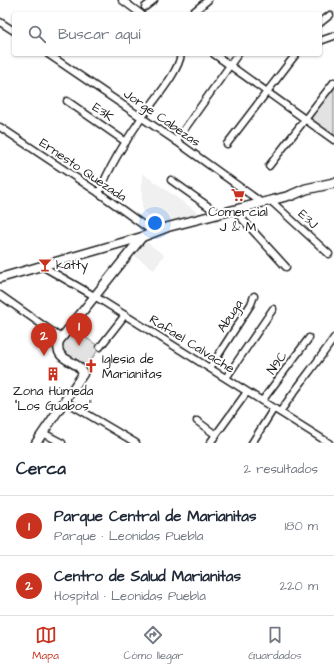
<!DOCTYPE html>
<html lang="es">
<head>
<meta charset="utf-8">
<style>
  body { margin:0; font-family:"Architects Daughter",sans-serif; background:#f6f6f7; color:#1f2937 }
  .you { position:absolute; left:155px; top:223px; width:14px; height:14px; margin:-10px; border:3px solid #fff; border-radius:50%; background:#1a73e8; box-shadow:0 0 0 6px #1a73e833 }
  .badge { display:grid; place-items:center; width:26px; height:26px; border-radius:50%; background:#c8321e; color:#fff; font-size:13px; font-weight:700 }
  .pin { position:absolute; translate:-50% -33px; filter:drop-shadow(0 1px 2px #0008) }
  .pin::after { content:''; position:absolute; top:21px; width:14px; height:12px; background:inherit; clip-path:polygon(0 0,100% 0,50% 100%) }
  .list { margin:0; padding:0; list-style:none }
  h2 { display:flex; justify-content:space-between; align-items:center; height:52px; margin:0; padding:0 16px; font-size:17px }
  h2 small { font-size:13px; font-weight:400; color:#747a83 }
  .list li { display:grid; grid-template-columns:26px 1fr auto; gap:12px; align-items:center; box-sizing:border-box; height:60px; padding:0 16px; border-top:1px solid #e0e1e3 }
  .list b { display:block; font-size:15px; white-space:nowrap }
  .list p { margin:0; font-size:13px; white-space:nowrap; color:#747a83 }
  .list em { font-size:13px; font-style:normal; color:#747a83 }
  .icon { flex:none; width:22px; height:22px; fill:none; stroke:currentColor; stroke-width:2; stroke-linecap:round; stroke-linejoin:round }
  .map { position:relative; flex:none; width:334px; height:443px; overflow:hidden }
  .search { position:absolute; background:#fff; box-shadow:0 1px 3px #0004; left:12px; right:12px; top:12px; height:44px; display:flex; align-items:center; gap:10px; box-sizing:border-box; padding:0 14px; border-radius:4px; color:#747a83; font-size:15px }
  .sheet { height:172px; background:#fff }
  nav { display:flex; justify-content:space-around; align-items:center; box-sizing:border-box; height:56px; border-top:1px solid #e0e1e3; background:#fff; font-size:11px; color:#747a83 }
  nav a { display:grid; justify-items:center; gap:2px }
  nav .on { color:#c8321e }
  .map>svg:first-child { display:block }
  .built { fill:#f0f0f0 }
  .green { fill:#e2e2e2; stroke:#7f7f7f }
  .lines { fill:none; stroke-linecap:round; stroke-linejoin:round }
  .minor-casing { stroke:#1c1c1c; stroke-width:9 }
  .tertiary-casing { stroke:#1c1c1c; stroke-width:11 }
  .secondary-casing { stroke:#1c1c1c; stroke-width:12 }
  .minor { stroke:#fff; stroke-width:6 }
  .tertiary { stroke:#fff; stroke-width:8 }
  .secondary { stroke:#fff; stroke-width:9 }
  .labels { text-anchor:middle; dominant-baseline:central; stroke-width:4; stroke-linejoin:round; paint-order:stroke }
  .street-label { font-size:13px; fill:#1c1c1c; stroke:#fff }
  .poi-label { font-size:13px; fill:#1c1c1c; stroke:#fff }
</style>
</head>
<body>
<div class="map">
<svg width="334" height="443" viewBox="0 0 334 443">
  <rect width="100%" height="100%" fill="#fff"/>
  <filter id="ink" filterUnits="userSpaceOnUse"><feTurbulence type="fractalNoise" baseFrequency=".025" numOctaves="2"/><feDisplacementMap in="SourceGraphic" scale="8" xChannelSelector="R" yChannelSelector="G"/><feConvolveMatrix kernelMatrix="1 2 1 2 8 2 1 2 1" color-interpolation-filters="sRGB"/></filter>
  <g filter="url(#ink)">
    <g class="built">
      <path d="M142,173L200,214L162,223L142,211Z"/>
      <path d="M145,241L164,255L154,270L134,255Z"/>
    </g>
    <g class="green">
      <path d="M334,79V140L306,119Z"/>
      <path d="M71,328L100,347L87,366L62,351L60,345Z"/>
    </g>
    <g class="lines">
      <g class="minor-casing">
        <g id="minor">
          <path d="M122,0L141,14"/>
          <path d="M145,7L154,0"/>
          <path d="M191,14L208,0"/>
          <path d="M0,22L14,31"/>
          <path d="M320,23L330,15"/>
          <path d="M320,41L334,36"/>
          <path d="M48,54L176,141L262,203"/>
          <path d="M214,54L334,140"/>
          <path d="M67,101L126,142"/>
          <path d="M0,127L99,193L153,232"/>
          <path d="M176,141L238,54"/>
          <path d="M227,144L296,54"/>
          <path d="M269,166L334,82"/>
          <path d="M171,180L219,214"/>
          <path d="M99,193C110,165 126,140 143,116C154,100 179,72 181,54"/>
          <path d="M271,201L329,254"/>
          <path d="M234,210L286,267"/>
          <path d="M42,266L96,297L329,443"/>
          <path d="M0,295L61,338"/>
          <path d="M100,347L125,315"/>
          <path d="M210,368L251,304L254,296"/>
          <path d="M226,378L273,309"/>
          <path d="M65,401L136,443"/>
          <path d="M262,401L309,338"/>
          <path d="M280,412C297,387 317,363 334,338"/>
          <path d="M197,421L216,435"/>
          <path d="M43,433L62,443"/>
          <path d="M210,443L247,392"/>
          <path d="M252,443L274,408"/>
        </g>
      </g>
      <g class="tertiary-casing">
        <g id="tertiary">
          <path d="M0,278L142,237L168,227L292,195"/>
          <path d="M36,443L83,374C80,359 53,363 59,341L142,237"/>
        </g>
      </g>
      <g class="secondary-casing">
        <path id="secondary" d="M292,195L306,189L334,183"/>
      </g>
      <use href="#minor" class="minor"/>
      <use href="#tertiary" class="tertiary"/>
      <use href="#secondary" class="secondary"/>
    </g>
  </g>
  <defs>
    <g id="supermarket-bare" transform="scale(1.08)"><path d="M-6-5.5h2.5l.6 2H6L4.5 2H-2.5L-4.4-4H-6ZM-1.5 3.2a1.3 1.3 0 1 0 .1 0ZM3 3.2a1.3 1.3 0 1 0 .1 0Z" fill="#c8321e" stroke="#fff" stroke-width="2.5" paint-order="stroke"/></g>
    <g id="bar-bare" transform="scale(1.08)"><path d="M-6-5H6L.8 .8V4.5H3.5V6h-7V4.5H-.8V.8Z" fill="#c8321e" stroke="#fff" stroke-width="2.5" paint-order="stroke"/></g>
    <g id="church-bare" transform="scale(1.08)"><path d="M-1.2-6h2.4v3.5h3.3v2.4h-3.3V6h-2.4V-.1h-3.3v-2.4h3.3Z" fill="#c8321e" stroke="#fff" stroke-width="2.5" paint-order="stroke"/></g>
    <g id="building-bare" transform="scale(1.08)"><path d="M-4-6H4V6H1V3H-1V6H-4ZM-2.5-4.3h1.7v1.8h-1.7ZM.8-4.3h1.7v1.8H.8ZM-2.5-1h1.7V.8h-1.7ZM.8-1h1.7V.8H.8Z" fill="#c8321e" stroke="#fff" stroke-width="2.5" paint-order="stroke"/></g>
  </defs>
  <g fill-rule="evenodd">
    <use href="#supermarket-bare" x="238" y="195"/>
    <use href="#bar-bare" x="45" y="265"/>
    <use href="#church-bare" x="91" y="366"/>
    <use href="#building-bare" x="53" y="374"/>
  </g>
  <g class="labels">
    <g class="street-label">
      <text transform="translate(103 112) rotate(35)">E3K</text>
      <text transform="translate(162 118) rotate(35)">Jorge Cabezas</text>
      <text transform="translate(83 170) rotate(34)">Ernesto Quezada</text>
      <text transform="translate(308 219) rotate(43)">E3J</text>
      <text transform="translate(230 316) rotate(-57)">Abuga</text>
      <text transform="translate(192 344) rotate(32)">Rafael Calvache</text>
      <text transform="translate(277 363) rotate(-54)">N9C</text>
    </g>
    <g class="poi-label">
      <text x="238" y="212">Comercial<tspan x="238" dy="15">J &amp; M</tspan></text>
      <text x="56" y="265" text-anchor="start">katty</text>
      <text x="102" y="359" text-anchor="start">Iglesia de<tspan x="102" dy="15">Marianitas</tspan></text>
      <text x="53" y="391">Zona Húmeda<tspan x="53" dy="15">"Los Guabos"</tspan></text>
    </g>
  </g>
</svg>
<div class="you"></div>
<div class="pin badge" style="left:79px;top:346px">1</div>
<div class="pin badge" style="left:44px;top:356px">2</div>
<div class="search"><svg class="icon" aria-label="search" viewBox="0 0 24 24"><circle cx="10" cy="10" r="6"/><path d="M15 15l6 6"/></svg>Buscar aquí</div>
</div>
<section class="sheet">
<h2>Cerca<small>2 resultados</small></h2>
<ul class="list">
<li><span class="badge">1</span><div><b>Parque Central de Marianitas</b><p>Parque · Leonidas Puebla</p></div><em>180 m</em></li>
<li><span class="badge">2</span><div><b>Centro de Salud Marianitas</b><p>Hospital · Leonidas Puebla</p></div><em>220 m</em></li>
</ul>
</section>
<nav>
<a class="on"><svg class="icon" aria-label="map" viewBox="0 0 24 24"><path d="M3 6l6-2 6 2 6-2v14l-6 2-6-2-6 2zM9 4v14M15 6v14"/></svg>Mapa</a>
<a><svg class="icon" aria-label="directions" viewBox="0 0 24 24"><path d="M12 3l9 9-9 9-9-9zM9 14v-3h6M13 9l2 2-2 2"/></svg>Cómo llegar</a>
<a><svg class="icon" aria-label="saved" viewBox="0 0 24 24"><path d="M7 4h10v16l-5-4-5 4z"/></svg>Guardados</a>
</nav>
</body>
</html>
